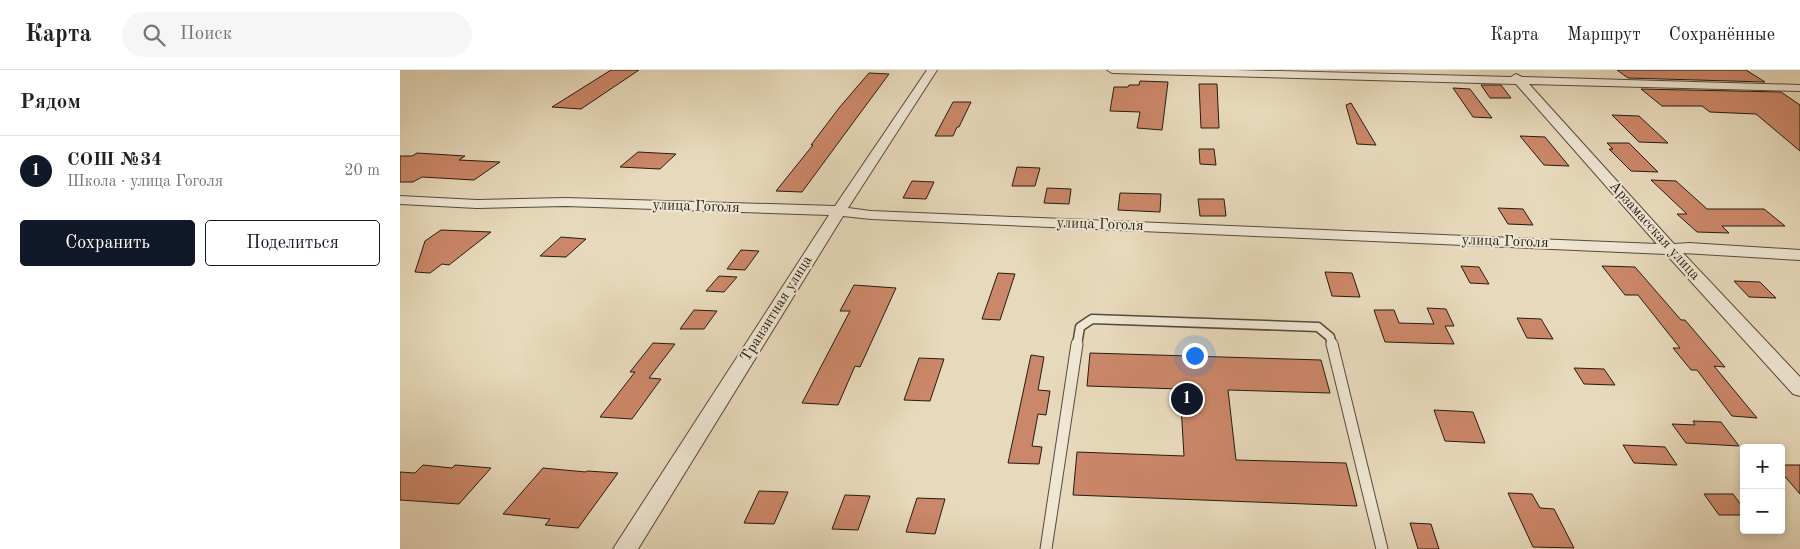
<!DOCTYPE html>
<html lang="ru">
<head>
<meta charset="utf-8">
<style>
  body { margin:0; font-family:"Old Standard TT",serif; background:#f6f6f6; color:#222 }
  .controls { position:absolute; right:15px; bottom:15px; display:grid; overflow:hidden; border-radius:5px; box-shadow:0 2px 8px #0003 }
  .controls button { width:45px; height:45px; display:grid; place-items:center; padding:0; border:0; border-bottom:1px solid #e0e0e0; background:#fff; color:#222; font:25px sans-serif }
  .you { position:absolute; left:794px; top:285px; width:18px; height:18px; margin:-12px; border:4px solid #fff; border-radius:50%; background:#1a73e8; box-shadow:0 0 0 8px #1a73e833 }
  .badge { display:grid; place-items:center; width:32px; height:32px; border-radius:50%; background:#111827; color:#fff; font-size:16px; font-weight:700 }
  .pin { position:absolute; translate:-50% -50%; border:2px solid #fff; box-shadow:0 1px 5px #0006 }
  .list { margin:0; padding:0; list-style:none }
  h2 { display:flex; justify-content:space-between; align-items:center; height:65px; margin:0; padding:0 20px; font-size:21px }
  h2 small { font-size:16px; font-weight:400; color:#767676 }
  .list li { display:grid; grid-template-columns:32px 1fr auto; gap:15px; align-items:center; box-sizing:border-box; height:70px; padding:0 20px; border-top:1px solid #e0e0e0 }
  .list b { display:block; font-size:19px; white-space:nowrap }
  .list p { margin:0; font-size:16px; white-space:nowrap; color:#767676 }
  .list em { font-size:16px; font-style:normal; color:#767676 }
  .actions { display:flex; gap:10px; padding:15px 20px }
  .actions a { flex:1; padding:11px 0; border:1px solid #111827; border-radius:5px; text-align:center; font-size:18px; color:#111827 }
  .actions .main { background:#111827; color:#fff }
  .icon { flex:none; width:28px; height:28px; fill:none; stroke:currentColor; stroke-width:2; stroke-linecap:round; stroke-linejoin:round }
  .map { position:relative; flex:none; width:1400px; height:479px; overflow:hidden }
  header { display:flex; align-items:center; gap:30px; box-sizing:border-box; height:70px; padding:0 25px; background:#fff; border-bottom:1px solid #e0e0e0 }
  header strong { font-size:24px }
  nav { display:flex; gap:28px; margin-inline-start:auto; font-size:18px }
  .search { width:350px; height:45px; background:#f6f6f6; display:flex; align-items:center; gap:12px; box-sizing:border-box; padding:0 18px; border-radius:28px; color:#767676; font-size:19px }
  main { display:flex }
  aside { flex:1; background:#fff }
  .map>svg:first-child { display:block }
  .building { fill:#cb8769; stroke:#251b10 }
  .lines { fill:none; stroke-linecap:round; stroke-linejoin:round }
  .service-far1-casing { stroke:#564a3b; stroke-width:11 }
  .service-casing { stroke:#564a3b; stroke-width:13 }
  .minor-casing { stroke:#564a3b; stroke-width:2 }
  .service-far1 { stroke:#efe6d3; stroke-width:8 }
  .service { stroke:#efe6d3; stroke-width:11 }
  .minor { fill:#efe6d3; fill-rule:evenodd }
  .labels { text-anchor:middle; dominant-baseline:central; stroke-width:4; stroke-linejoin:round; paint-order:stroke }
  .street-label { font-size:15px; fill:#251b10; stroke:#efe6d3 }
</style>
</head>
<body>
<header>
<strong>Карта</strong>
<div class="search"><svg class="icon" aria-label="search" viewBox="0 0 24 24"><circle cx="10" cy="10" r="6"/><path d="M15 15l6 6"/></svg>Поиск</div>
<nav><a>Карта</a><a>Маршрут</a><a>Сохранённые</a></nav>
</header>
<main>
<aside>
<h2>Рядом<small></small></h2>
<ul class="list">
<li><span class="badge">1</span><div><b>СОШ №34</b><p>Школа · улица Гоголя</p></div><em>20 m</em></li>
</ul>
<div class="actions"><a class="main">Сохранить</a><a>Поделиться</a></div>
</aside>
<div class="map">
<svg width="1400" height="479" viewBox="0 0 1400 479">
  <rect width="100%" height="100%" fill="#e7d9bb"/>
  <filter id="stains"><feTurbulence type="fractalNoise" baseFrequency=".004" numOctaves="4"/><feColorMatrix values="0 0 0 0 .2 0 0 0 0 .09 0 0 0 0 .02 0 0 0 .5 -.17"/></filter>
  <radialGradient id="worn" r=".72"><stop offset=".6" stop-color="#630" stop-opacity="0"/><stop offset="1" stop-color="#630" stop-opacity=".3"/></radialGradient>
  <g class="building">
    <path d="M211,0H239L181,39L152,37Z"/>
    <path d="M1217,0H1346L1365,12L1228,8Z"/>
    <path d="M469,3L489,4L402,122L376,121L413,75H411L439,38Z"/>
    <path d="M740,11L768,12L762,60L737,58L740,42L710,41L714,17H728L729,15H739Z"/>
    <path d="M799,14H817L819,58H801Z"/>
    <path d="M1081,15H1101L1111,28H1090Z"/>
    <path d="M1053,18L1070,19L1092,48L1073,47Z"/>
    <path d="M1241,19L1381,22L1400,35V81L1356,44L1310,42L1302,36H1262Z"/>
    <path d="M553,32H571L559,57H557L553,66H535Z"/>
    <path d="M951,33L976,75L957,74L946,35Z"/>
    <path d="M1212,45L1239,46L1268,73L1239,72Z"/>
    <path d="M1120,66L1145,67L1169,96L1144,95Z"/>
    <path d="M1207,73H1229L1258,102L1231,101L1209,79H1213Z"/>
    <path d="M799,79H814L816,95L800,94Z"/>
    <path d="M238,82L276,84L260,99L220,97Z"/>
    <path d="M17,83L65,86L59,90L100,92L74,110L22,107L13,112H0V86H12Z"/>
    <path d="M617,97L640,98L635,116H612Z"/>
    <path d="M1251,110L1276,111L1307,139H1364L1385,156H1322L1329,163L1297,162L1277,144H1287Z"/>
    <path d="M512,111L534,112L526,129L503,128Z"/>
    <path d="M647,118L671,119L669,134L644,133Z"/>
    <path d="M720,123L761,124L760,142L718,140Z"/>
    <path d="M798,129H824L826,146H800Z"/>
    <path d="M1098,138L1123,139L1133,155L1108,154Z"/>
    <path d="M41,160L91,162L49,195L42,194L30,203L15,202L25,171Z"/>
    <path d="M161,167L186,169L166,187L140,186Z"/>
    <path d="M341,180L359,181L345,200L327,199Z"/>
    <path d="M1061,196L1079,197L1089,214L1070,213Z"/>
    <path d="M1202,196L1235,197L1281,250H1285L1325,297L1314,296L1357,348L1332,346L1297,300H1291L1273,278H1280L1238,225H1225Z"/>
    <path d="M925,202L952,203L960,227L932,226Z"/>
    <path d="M598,203L615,204L600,250L582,249Z"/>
    <path d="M319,206L337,207L324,222L306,221Z"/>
    <path d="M1334,211L1360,212L1376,228L1349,227Z"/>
    <path d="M454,215L496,218L460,297L455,296L438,335L402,333L450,241H440Z"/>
    <path d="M1027,238L1046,239L1054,256H1045L1054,274L985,272L974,240H994L999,253L1034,254Z"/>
    <path d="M294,240L317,241L304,259H280Z"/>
    <path d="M1117,248L1141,249L1153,269L1127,268Z"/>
    <path d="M253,273L275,274L249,308L261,309L232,349L200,347L235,302H230Z"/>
    <path d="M690,283L921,290L930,323L828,320L836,390L946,393L957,436L673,425L677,382L784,386L780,319L687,316Z"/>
    <path d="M631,285L644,287L638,320L650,321L646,345L638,344L632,376L642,377L639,394L608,393Z"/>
    <path d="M519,288L544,289L530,331L504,330Z"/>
    <path d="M1174,298L1204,299L1215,315L1184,314Z"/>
    <path d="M1034,340L1073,342L1085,373L1045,371Z"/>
    <path d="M1293,351L1321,352L1339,376L1286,373L1272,354L1295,355Z"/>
    <path d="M1223,375L1265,377L1277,395L1234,393Z"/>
    <path d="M23,395L52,398L55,395L91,398L59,434L0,430V402L15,403Z"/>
    <path d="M1381,395H1400V424L1381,402Z"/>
    <path d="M143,398L186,402L187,401L218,403L178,458L145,455L150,449L103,444Z"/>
    <path d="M359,421L388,422L374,454L344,453Z"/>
    <path d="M1108,423L1132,424L1140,438L1154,439L1174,478L1133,477Z"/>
    <path d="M1304,424H1333L1344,439V445H1319Z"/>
    <path d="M445,425L470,426L458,460L432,459Z"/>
    <path d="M517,428L545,429L535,464L506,462Z"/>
    <path d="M1010,453L1031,454L1039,479H1018Z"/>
  </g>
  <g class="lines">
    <g class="service-far1-casing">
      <path id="service-far1" d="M677,275L680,257L692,249L918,257L930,267L932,275"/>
    </g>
    <g class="service-casing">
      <g id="service">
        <path d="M932,274L982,479"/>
        <path d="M646,479L677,274"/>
      </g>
    </g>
    <g class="minor-casing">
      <path id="minor" d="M527,0H537L448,138L471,141L1257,174L1116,14L712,3L707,0H836L1111,7L1116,4L1122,7L1400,15V21L1129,14L1274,174L1289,173L1400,180V190L1283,183L1400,307V326L1393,324L1266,184L471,149L443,146L238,479H213L429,145L166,136L77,138L0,134V126L77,130L166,128L435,136Z"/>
    </g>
    <use href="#service-far1" class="service-far1"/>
    <use href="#service" class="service"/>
    <use href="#minor" class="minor"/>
  </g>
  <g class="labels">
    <g class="street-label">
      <text transform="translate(296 137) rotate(2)">улица Гоголя</text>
      <text transform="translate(700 155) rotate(2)">улица Гоголя</text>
      <text transform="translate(1254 161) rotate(48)">Арзамасская улица</text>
      <text transform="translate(1105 172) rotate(2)">улица Гоголя</text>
      <text transform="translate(377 239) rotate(-58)">Транзитная улица</text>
    </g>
  </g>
  <rect width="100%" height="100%" filter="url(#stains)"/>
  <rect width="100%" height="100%" fill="url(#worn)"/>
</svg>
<div class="controls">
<button>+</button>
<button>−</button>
</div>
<div class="you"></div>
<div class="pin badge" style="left:787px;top:329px">1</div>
</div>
</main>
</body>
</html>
